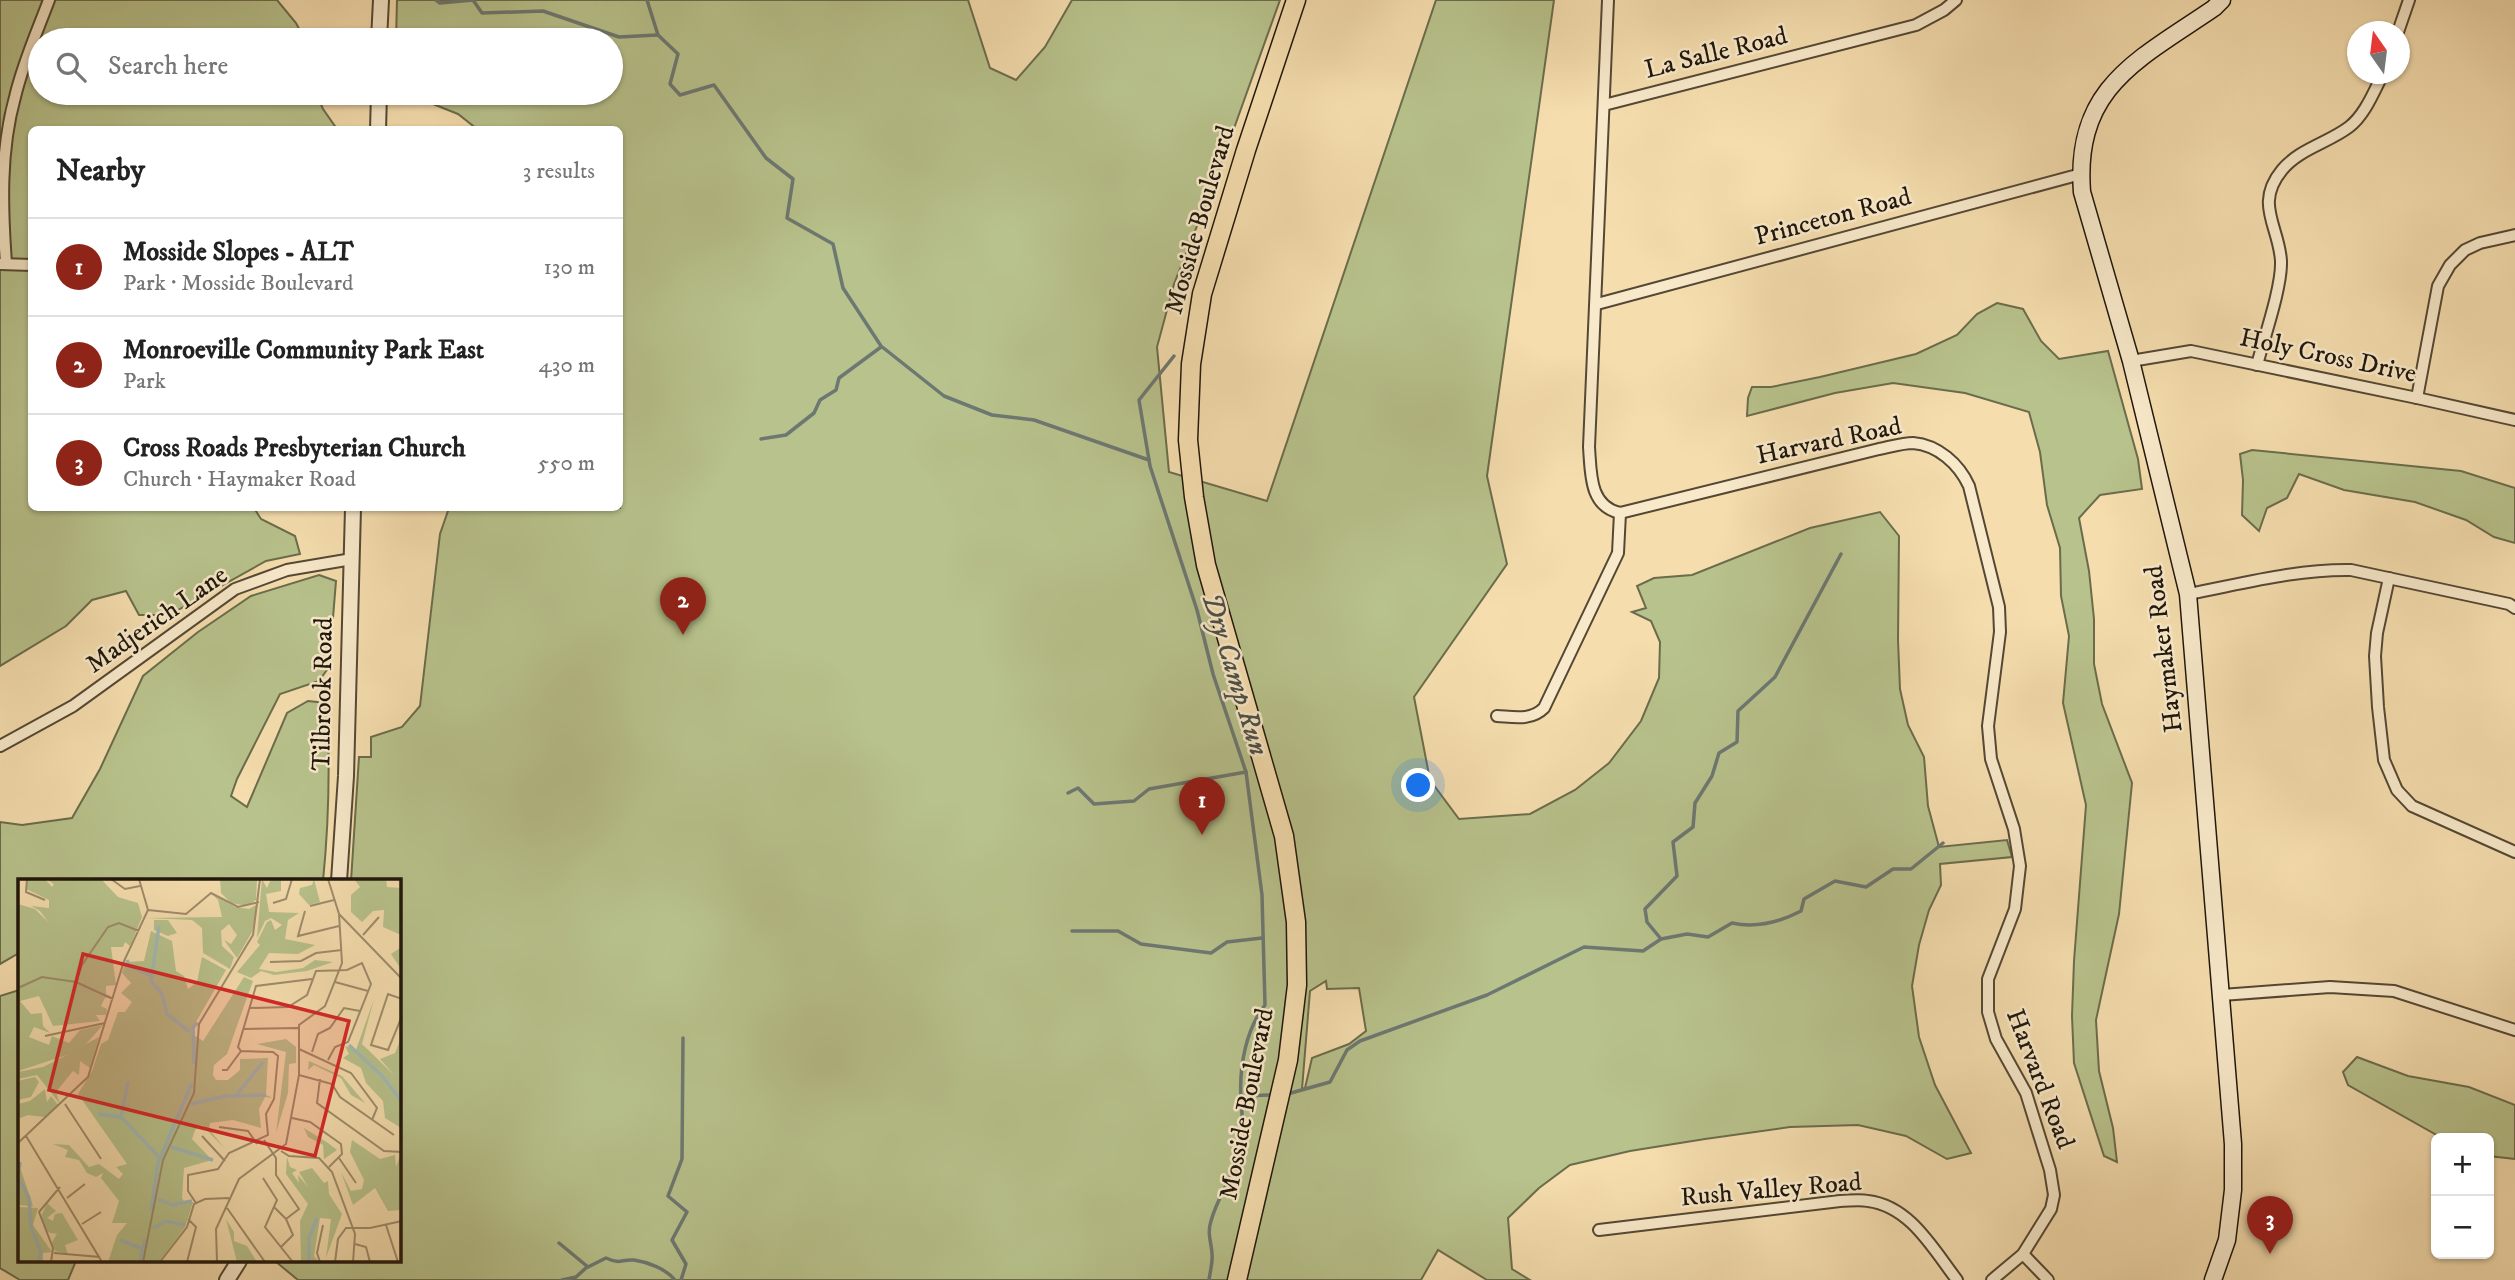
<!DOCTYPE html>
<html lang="en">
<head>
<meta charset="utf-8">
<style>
  body { margin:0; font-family:"IM FELL DW Pica",serif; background:#f2f2f2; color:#222 }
  .controls { position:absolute; right:21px; bottom:21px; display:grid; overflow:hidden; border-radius:10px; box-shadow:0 2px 5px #0004 }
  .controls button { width:63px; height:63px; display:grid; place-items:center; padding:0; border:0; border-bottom:2px solid #e0e0e0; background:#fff; color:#222; font:35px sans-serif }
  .compass { position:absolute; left:2347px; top:21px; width:63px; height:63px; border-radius:50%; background:#fff; box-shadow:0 2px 5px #0004; rotate:346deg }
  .you { position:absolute; left:1419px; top:786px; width:24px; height:24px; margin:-18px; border:5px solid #fff; border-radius:50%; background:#1a73e8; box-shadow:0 0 0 10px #1a73e833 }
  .badge { display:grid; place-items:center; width:46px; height:46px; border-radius:50%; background:#8f2418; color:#fff; font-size:23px; font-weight:700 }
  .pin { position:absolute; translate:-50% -58px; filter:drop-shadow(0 2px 4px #0008) }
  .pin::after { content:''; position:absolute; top:37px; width:24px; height:21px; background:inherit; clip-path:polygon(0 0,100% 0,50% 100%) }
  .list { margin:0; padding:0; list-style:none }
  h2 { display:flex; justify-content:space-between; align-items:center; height:91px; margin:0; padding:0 28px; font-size:30px }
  h2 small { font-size:23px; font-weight:400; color:#767676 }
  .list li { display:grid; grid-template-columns:46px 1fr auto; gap:21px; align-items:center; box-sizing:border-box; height:98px; padding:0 28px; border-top:2px solid #e0e0e0 }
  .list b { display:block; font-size:26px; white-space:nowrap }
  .list p { margin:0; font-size:23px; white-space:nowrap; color:#767676 }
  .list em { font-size:23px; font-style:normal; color:#767676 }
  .icon { flex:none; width:38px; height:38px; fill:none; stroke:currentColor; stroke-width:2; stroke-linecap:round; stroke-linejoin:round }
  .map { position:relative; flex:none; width:2515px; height:1280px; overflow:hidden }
  .search { position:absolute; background:#fff; box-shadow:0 2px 5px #0004; left:28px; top:28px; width:595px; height:77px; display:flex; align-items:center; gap:18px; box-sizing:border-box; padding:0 24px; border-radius:38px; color:#767676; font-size:26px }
  .panel { position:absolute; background:#fff; box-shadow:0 2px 5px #0004; left:28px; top:126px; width:595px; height:385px; border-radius:10px }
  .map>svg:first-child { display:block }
  .green { fill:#b8c28c; stroke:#6b6c4c; stroke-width:2; fill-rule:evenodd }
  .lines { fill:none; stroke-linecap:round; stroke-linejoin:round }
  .stream { stroke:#6d7872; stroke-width:3.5 }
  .minor-casing { stroke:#544834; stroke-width:14 }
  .tertiary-casing { stroke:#544834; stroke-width:18 }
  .secondary-casing { stroke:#1e160b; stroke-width:19 }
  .primary-casing { stroke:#1e160b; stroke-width:21 }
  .minor { stroke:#f8e9ca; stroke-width:10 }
  .tertiary { stroke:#f8e9ca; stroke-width:14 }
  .secondary { stroke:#f8e9ca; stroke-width:16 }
  .primary { stroke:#f5ddae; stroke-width:18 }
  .labels { text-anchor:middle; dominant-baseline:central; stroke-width:5; stroke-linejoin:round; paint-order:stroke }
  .street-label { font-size:26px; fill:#1e160b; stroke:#f8e9ca }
  .water-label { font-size:28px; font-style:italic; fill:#4c4f47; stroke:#f8e9ca }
  .inset-river { fill:none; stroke:#a2b9b6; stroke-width:3.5 }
  .inset-road { fill:none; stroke:#9f8d6d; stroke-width:2 }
  .view { fill:#d62828; fill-opacity:0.15; stroke:#d62828; stroke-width:3.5 }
  .inset-edge { fill:none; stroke:#1e160b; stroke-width:3.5 }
</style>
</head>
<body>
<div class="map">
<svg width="2515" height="1280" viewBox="0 0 2515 1280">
  <rect width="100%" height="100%" fill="#f5ddae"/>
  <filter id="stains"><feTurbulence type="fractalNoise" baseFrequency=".00286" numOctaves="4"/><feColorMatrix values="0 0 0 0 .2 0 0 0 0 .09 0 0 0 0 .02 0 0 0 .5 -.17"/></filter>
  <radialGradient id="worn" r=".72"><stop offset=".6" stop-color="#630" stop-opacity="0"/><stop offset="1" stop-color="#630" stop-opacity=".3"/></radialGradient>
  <g class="green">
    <path d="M0,0H277L296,23L305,40H40V93H316L323,109L337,129L32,130V508H254L261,519L295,536L300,554L266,561L169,615H139L126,591L92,600L66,626L0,666Z"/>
    <path d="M397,0H968L990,68L1016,80L1045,47L1072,0H1280L1218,173L1174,284L1157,347L1169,472L1267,501L1436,0H1554L1487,476L1507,564L1414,697L1430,780L1459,819L1530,814L1575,790L1609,763L1641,721L1659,678L1660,642L1651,621L1632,612L1646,608L1637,586L1654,578L1692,575L1810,528L1880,512L1899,536L1898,640L1900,689L1908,725L1924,757L1928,806L1939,847L2007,840L2012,857L1940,864L1941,885L1929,910L1919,945L1912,986L1919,1037L1935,1085L1971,1153L1947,1159L1906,1136L1858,1125L1790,1127L1705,1139L1630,1151L1570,1165L1539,1188L1508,1218L1512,1269L1530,1280H1487L1438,1250L1421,1280H298L275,1261H399V881H351L359,757H371V737L402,727L420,706L440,534L449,508H620V130L477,129L458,114L415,97L410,93H611V40H396ZM1326,981L1327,989L1359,988L1366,1031L1349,1044L1312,1058L1305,1088L1302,1089L1310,991Z"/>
    <path d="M1997,303L2023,309L2041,341L2059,359L2108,351L2138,459L2142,489L2100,495L2079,518L2089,571L2094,619V664L2102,704L2132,783L2119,914L2096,1020L2099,1071L2113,1128L2117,1162L2104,1156L2074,1063L2072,1016L2074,961L2086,805L2063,703L2069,636L2061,596L2060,548L2047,505L2040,452L2029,412L1965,393L1893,383L1835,393L1747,416L1748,398L1752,387H1771L1820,377L1916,354L1957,335L1977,314Z"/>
    <path d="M2252,450L2461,471L2515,488V543L2494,537L2466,520L2415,502L2344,490L2299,474L2287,498L2267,508L2259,531L2242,515L2243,480L2240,454Z"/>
    <path d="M319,575L336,581L329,667L319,681L280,694L237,779L231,796L247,807L287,713L308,701L327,703C330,762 329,822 323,881H19V953L0,964V822L22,825L72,818L100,769L143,676L198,632L251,596Z"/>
    <path d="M19,990V1261H76L68,1280H20L0,1268V996Z"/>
    <path d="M2357,1057L2408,1076L2469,1087L2515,1105V1159L2489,1156V1138H2442L2348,1085L2343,1072Z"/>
  </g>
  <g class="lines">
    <g class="stream">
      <path d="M436,0L440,3L473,0L482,13L543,11L619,37L657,35"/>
      <path d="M647,0L658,35L678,54L670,84L680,95L714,85L766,158L793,179L787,218L833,244L843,288L881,346L944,396L992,415L1034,420L1149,460"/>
      <path d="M1174,356L1139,400L1150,466L1197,610L1213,674L1246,772L1262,895L1265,1005C1246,1029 1239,1067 1241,1098C1242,1115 1244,1129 1241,1146C1236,1173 1218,1195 1211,1221C1207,1233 1211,1241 1212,1253C1213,1262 1210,1272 1209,1280"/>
      <path d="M761,439L786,435L814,413L820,400L836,390L839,378L881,347"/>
      <path d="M1068,793L1078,788L1094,804L1134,801L1149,789L1246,772"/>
      <path d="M1072,931H1118L1141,944L1211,953L1227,942L1262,938"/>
      <path d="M1661,939L1647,922L1645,909L1677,876L1673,842L1693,827L1695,803L1712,776L1719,753L1737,742L1738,711L1775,677L1841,554"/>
      <path d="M1291,1093L1330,1082L1347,1050L1360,1041L1487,995L1584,947L1643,951L1661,939L1687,934L1708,937L1732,923C1755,928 1780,922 1801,911L1804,899L1835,881L1866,887L1893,869H1911L1943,843"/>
      <path d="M1241,1096L1269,1095"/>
      <path d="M559,1243L588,1267L606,1258C622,1265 620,1259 634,1260C648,1262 666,1269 675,1280"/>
      <path d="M562,1280L576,1277L587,1267"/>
      <path d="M681,1280L686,1264L672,1240L687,1212L668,1196L682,1159L683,1038"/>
    </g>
    <g class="minor-casing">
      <g id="minor">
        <path d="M1608,0L1589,447C1591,473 1589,506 1620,513L1879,449C1890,447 1902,443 1913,443C1938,445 1959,464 1969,486L1999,607L2000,632L1988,726L1991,759L2014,829L2020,866L2015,909L1988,979V1012L1996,1039L2026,1093L2050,1170L2054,1195L2051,1209L2023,1254L1992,1280"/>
        <path d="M2398,32L2409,0"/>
        <path d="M1604,105L1916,25L1944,10L1956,0"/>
        <path d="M6,263C2,208 0,151 15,97C23,63 37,32 49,0"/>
        <path d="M0,264L32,265"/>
        <path d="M1597,304L2081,174"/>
        <path d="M2131,361L2191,351L2417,398L2515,420"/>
        <path d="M2257,365C2264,338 2282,287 2281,261C2279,226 2254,204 2282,170C2299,149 2328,143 2349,127C2365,115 2374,91 2383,74"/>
        <path d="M2417,398L2438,286L2450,265L2465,250L2480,243L2515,235"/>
        <path d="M2389,578L2377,633L2375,656L2378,707L2384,760L2397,790L2412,806L2515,852"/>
        <path d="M2188,594C2241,584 2296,569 2351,570L2509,604L2515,608"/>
        <path d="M1497,716C1514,717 1531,721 1544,708L1618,553L1620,513"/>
        <path d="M0,746L73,706L235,589L287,570L352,559"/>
        <path d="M2222,995L2330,987L2394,991L2515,1030"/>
        <path d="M1599,1230L1840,1201C1849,1201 1859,1199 1868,1201C1910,1206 1933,1249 1957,1280"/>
        <path d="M2023,1254L2048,1280"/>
      </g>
    </g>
    <g class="tertiary-casing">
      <g id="tertiary">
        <path d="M379,40L381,0"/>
        <path d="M378,130L379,93"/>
        <path d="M339,881L346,776L353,508"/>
        <path d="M227,1280L239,1261"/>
      </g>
    </g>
    <g class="secondary-casing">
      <path id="secondary" d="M2213,1280L2227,1240L2233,1190V1144L2188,594L2131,361L2082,192C2074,87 2138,60 2214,8L2222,0"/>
    </g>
    <g class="primary-casing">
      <path id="primary" d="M1237,1280L1288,1060L1297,985L1296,922L1284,836L1206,565L1194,497L1188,440L1191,364L1202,294L1246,150L1296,0"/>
    </g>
    <use href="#minor" class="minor"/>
    <use href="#tertiary" class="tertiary"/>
    <use href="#secondary" class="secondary"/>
    <use href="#primary" class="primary"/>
  </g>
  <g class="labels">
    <g class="street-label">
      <text transform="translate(1716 53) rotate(-14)">La Salle Road</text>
      <text transform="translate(1833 217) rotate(-15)">Princeton Road</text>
      <text transform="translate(1200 220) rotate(-74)">Mosside Boulevard</text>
      <text transform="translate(2328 356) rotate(12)">Holy Cross Drive</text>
      <text transform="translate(1829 441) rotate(-12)">Harvard Road</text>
      <text transform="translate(157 620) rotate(-35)">Madjerich Lane</text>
      <text transform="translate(2164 649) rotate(-97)">Haymaker Road</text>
      <text transform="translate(323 694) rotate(-89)">Tilbrook Road</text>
      <text transform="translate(2040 1079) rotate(69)">Harvard Road</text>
      <text transform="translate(1247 1104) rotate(-79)">Mosside Boulevard</text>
      <text transform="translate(1771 1190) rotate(-5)">Rush Valley Road</text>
    </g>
    <g class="water-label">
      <text transform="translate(1235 674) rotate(73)">Dry Camp Run</text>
    </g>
  </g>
  <g transform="translate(18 879)">
    <rect width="383" height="383" fill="#f5ddae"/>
    <path d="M27,0L34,8L36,5L28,0H83L100,18L120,24L124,38L112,67L107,63L105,68H93L98,106L88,107V115L94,118L87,119L83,127L89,130L88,136H78L82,142L35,147L21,117L2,122L13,135L24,134L25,147L32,154L16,148L11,158L31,166L34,157L51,164L62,151L85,146L68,165L81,158L72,189L62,182L61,196L55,192L38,213L42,225L19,196L0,200V193L25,188L49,176L0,192V25L17,30L30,43L22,32L13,27L31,29V21L8,10L10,1ZM202,0H239L238,21L229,27L213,24L203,14ZM244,0L249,9L253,0H263V12L248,15L251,33L281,34L270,41L267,60L297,66L280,75L251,74L241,90L258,93L285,89L297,81L315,83L289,92L256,96L243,92L233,99L219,93L242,66L239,63L249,43L253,41L257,51L264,46L253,39L247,42L239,59ZM296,0L302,23L291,26L281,15L282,9L294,6ZM336,0H368L369,8L383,9V90L373,75L382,69L383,56L365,48L366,31L355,32L344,43L333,33V16L342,8ZM194,15L217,28L231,30L240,25L234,53L219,79L206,61L213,65L219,56L211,45L203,52L204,67L216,78L212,90L185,74L184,49L174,41L128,39L204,38L200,21ZM136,41H150L159,54L150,57L136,51ZM133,52L154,62L158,92L166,97L170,110L179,103L184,78L208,91L178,143L176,156L185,162L226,98L235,102L209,175L196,186L195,196L198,201H210L222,191V180L250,179L248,216L255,219L247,218L241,230L243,249L215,241L192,244L191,250L207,270L184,246L177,251L174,260L194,281L166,289L164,319L167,324L175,323L167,348L141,383H90L99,356L109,344H94L101,322L83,299L85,294L78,298L69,294L61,281L47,278L50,271L35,265L51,266L71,288L81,285L101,300L105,295L98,288L109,285L60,215L74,192L83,165L90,161L100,133H107L114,123L103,114L113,104L104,94L108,83L126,82ZM356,120L344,165L376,196L362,180L377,174L383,159V249L367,239L365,222L348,204L343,189L325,179L331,175L327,167L338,171ZM268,160L278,168V184L271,185L270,214L258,254L268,173L239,165ZM291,182L324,197L347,224L333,216L323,199L296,186L290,191ZM17,198L21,203L13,218L0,221V202ZM27,210L29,223L33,217L40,226L27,238L10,236L0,240V225L12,222ZM286,249L310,264L319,271L306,280L305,266L290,258ZM334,261L362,280L377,276L378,288L383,274V331L370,332L357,309L335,326L323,293L333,312L344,310L346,301L332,273ZM269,278L272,288L279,291L274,294L281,304L280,296L290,308L281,293L294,289L306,304L310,302L311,315L324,335L308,379L313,340L302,339L296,377L301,383H283L282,342L290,325L268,295ZM0,289L3,291L15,327L0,326ZM29,324L38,332L29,339L35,342L37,335L44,334L60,361L47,366L50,375L37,372L34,363L39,355L29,353L23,338ZM0,328L20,329L15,346L34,373L25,374V383H0ZM208,340L216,353V362L229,367L239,383H219Z" fill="#b8c28c"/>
    <path class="inset-river" d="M141,47L133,102L144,115L149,135L172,153M109,81L111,87L132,96M331,166L364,197L384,223M176,185L175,148L180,144M110,203L103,238L142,279M216,219L245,183M173,225L207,217L248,216M80,235L103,238M153,268L195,281M2,283L0,298L11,319L13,349L23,372L20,383M140,320L154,326L174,322M133,332L140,284L174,204M135,349L148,342L167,346M102,361L125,370M122,383L127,360M291,383V359L299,339"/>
    <path class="inset-road" d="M9,0L8,13L27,21M93,0L107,10L122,7M255,24L268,20L274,0M292,27L316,21M130,31L168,35L193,14L220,28L241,23M287,32L280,57L321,47M321,35L384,100M345,56L361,38M252,83L283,82L298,74L324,71M58,103L64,86L90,48L101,44L121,52M317,103L350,112M0,109L24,98L58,103L95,120M384,120L370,115L353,166L370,171L384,137M232,129L270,128L289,116L298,92L329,91L344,84L353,105L330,163L317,168L310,181M226,150L280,149M27,157L87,144M281,170L333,194L359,229L354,241M294,173L300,155L312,149L326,129L342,132M204,191H209L223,172M281,196L314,205L322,218L376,256M302,200L299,224L366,272L384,273M47,225L83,280M274,239L292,243L323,265L324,275L311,288M201,248L230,252L239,265M8,257L84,383M184,257L207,282M246,261L258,279V296L281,330L268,340L256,328M0,264L70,198L106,82L130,31L121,0M263,272L271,277L301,279L314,293L337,355L335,383M321,279L338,304M245,299L259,321L247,348L274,382M49,319L67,305M178,324L170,312V296L200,290L211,274L250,256L248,235L256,220L260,177L255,173L223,172L220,168L238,107L294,100M209,329L247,383M64,345L83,333M368,346L380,383M337,365L348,368L352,383M263,368L275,356L268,340M36,374L82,378M33,383L35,369L21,333L42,308M125,383L145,281L176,214L181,145L235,56L242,0M142,383L169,348L176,325L187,320L211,319M169,383L178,348L170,340M199,383L198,350L221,300L268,265L281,196V146L307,127L324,84L321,35L310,0M302,383L299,374L305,346M317,383L320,360L328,349H352L384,342"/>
    <path class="view" d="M65,75L331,142L297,277L31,211Z"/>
    <rect width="383" height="383" class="inset-edge"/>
  </g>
  <rect width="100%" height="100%" filter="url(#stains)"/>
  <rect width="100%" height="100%" fill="url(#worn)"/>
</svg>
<div class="controls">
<button>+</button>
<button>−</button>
</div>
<svg class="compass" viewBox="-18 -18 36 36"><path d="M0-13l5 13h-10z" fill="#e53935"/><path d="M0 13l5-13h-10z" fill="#767676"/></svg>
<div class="you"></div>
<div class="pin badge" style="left:1202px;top:835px">1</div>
<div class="pin badge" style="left:683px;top:635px">2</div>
<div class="pin badge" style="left:2270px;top:1254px">3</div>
<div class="search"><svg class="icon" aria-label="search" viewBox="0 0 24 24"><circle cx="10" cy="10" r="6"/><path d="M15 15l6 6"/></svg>Search here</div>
<section class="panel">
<h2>Nearby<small>3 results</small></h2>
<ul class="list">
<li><span class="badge">1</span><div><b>Mosside Slopes - ALT</b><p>Park · Mosside Boulevard</p></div><em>130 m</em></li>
<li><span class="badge">2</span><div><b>Monroeville Community Park East</b><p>Park</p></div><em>430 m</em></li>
<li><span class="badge">3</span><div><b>Cross Roads Presbyterian Church</b><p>Church · Haymaker Road</p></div><em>550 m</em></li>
</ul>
</section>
</div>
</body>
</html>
